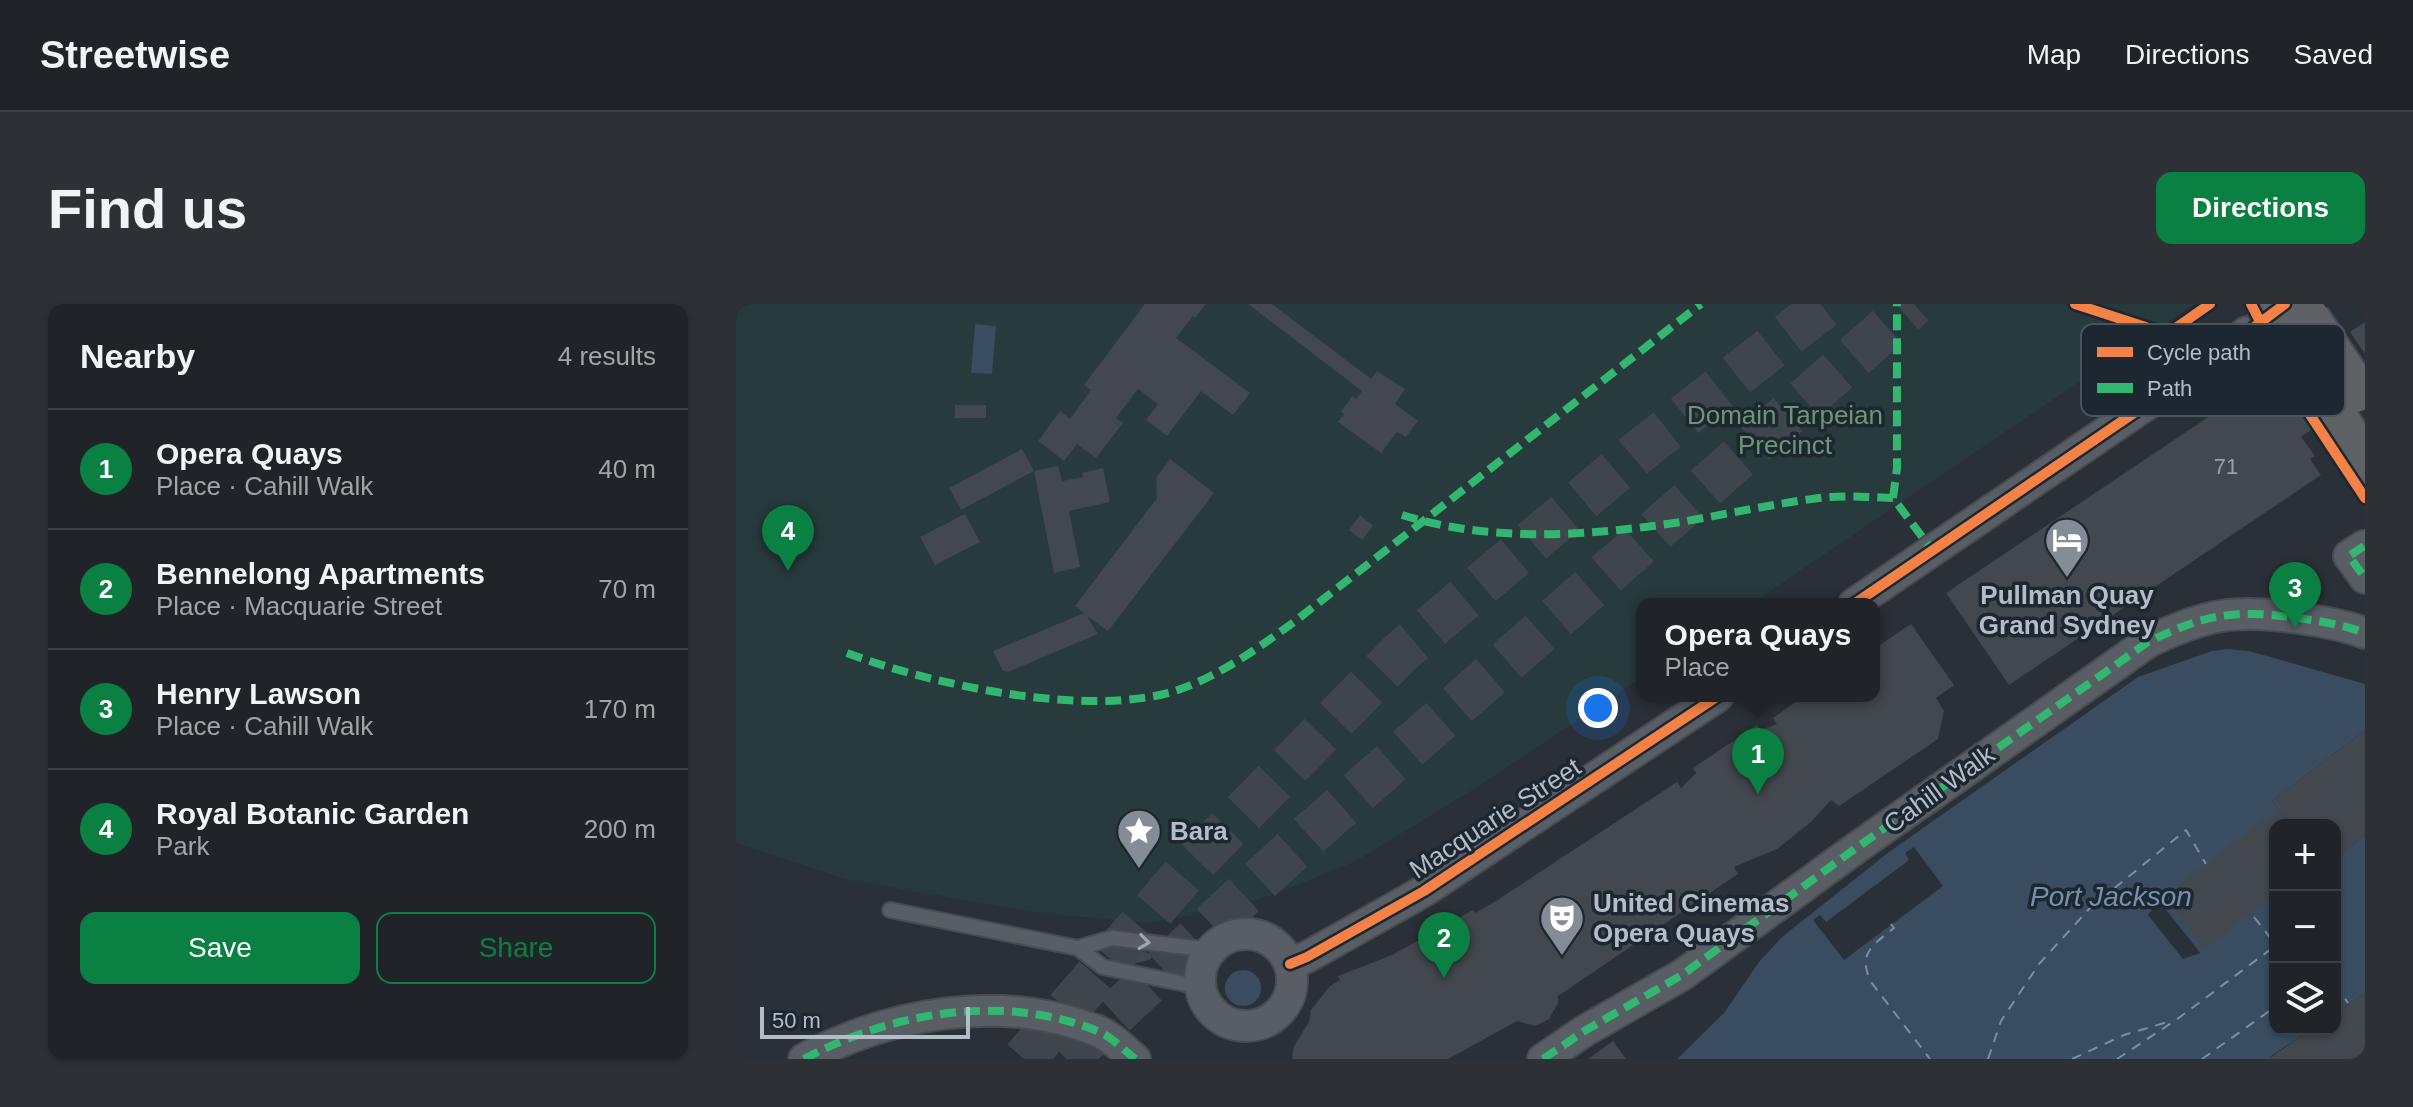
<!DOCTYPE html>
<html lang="en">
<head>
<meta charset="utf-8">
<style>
  body { margin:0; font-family:Arial,sans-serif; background:#2d3035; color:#f1f3f6 }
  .controls { position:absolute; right:24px; bottom:24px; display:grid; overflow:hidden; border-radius:16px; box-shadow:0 2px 6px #0004 }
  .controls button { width:72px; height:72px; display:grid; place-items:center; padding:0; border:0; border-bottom:2px solid #3d4146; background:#202429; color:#f1f3f6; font:40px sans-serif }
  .scale { position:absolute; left:24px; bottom:20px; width:210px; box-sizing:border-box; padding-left:8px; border:4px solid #b4bdc7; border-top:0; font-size:22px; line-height:28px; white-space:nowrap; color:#b4bdc7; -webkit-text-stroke:6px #1d2731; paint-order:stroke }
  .you { position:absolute; left:862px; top:404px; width:28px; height:28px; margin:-20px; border:6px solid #fff; border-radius:50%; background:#1a73e8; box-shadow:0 0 0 12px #1a73e833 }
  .badge { display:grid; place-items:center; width:52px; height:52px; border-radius:50%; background:#0b8043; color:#fff; font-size:26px; font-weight:700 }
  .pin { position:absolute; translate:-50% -66px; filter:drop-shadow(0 2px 4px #0008) }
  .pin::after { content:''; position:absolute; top:42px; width:28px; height:24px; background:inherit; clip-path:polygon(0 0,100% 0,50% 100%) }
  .popup { position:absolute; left:900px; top:294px; width:244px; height:104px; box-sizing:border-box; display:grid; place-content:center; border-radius:16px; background:#202429; filter:drop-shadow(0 2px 6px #0005); font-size:26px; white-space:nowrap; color:#a2a4a8 }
  .popup b { font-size:30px; color:#f1f3f6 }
  .popup::after { content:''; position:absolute; left:50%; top:100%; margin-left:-16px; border:16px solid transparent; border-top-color:#202429 }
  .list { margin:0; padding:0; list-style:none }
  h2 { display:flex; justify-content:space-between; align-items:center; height:104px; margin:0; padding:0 32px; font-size:34px }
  h2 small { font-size:26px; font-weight:400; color:#a2a4a8 }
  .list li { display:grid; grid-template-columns:52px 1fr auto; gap:24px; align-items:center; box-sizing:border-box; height:120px; padding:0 32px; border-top:2px solid #3d4146 }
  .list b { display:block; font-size:30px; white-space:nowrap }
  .list p { margin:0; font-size:26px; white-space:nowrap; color:#a2a4a8 }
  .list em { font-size:26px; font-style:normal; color:#a2a4a8 }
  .actions { display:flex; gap:16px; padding:24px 32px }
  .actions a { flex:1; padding:18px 0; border:2px solid #0b8043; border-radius:16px; text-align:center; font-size:28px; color:#0b8043 }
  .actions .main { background:#0b8043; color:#fff }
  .icon { flex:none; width:44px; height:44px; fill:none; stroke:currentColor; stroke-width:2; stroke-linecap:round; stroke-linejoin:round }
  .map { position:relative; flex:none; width:1629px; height:755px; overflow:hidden; border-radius:16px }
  header { display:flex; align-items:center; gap:48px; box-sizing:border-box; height:112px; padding:0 40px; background:#202429; border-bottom:2px solid #3d4146 }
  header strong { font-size:38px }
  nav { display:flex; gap:44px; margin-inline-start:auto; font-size:28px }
  .intro { display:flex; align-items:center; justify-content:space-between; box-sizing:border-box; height:192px; padding:0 48px }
  h1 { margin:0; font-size:56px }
  .button { padding:20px 36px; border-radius:16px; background:#0b8043; color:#fff; font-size:28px; font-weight:700 }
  main { display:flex; gap:48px; padding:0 48px }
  aside { flex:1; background:#202429; border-radius:16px; box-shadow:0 2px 6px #0004 }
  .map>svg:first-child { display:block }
  .green { fill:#273a3c }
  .water { fill:#394c60 }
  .pier { fill:#2a3037 }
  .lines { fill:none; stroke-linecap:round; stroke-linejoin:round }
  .ferry { stroke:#7690aa; stroke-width:2; stroke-dasharray:10 8; stroke-linecap:butt }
  .building { fill:#42484d }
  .highway-tunnel { stroke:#3f454d; stroke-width:44; stroke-dasharray:44 22; stroke-linecap:butt }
  .lane-casing { stroke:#484c51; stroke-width:18 }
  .street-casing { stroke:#484c51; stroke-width:34 }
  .lane { stroke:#595e65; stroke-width:14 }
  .street { stroke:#595e65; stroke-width:30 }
  .highway-bridge-casing { stroke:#474c53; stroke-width:48; stroke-linecap:butt }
  .highway-bridge { stroke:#5e6265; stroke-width:44 }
  .quiet { stroke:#33b770; stroke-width:8; stroke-dasharray:16 8; stroke-linecap:butt }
  .cycleway-casing { stroke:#1d2731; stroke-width:15 }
  .cycleway { stroke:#f48246; stroke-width:10 }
  .oneway { stroke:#9da5ae }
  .labels { text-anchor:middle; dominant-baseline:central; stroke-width:7; stroke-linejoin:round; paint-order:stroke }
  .number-label { font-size:22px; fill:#98a0a8 }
  .park-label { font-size:26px; fill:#6c9772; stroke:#1d2731 }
  .poi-label { font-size:26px; font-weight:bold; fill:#b4bdc7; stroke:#1d2731; text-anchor:start }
  .street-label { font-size:26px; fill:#b4bdc7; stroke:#1d2731 }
  .water-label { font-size:28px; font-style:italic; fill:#7690aa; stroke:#1d2731 }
  .key { fill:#1d2731; stroke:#4a545e; stroke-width:2 }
  .key-label { font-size:22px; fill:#b4bdc7 }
</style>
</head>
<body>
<header>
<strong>Streetwise</strong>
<nav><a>Map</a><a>Directions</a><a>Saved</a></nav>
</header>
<div class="intro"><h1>Find us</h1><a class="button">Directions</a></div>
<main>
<aside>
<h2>Nearby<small>4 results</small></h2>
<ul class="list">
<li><span class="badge">1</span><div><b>Opera Quays</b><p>Place · Cahill Walk</p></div><em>40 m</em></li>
<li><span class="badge">2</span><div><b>Bennelong Apartments</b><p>Place · Macquarie Street</p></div><em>70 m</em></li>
<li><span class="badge">3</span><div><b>Henry Lawson</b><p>Place · Cahill Walk</p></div><em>170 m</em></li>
<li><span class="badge">4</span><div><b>Royal Botanic Garden</b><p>Park</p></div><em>200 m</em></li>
</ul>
<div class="actions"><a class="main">Save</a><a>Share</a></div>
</aside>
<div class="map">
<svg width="1629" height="755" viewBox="0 0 1629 755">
  <rect width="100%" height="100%" fill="#2a3037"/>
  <path class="green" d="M0,0H1458L1015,300H906V373L738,485L620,557L547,587L503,602L412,619L306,609L113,576L0,539Z"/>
  <g class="water">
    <path d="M239,20L260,22L256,70L235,69Z"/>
    <path d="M1491,345L1513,347L1629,380V426L1536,497L1555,521H1539V725H1576L1535,752L1537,755H941L988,709L1023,658L1046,633L1153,548L1402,373L1476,347Z"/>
    <path d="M1629,531V689L1599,709V554Z"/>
    <circle cx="507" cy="684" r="18"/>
  </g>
  <g class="pier">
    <path d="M1178,543L1207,582L1108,656L1077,616L1084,611L1090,618L1173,556L1169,549Z"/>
    <path d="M1422,596L1455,637L1464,649L1447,655L1412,611Z"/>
  </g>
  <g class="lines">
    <g class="ferry">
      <path d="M1518,613L1539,640"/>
      <path d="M1155,620L1158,624C1137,641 1121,649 1135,678L1194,755"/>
      <path d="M1599,680L1612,699"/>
      <path d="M1252,755L1265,717L1303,660L1354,604L1450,526L1470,560"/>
      <path d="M1336,755L1388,731L1435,717"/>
      <path d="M1381,755L1440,716L1539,642"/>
      <path d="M1466,755L1539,703"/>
    </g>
  </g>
  <g class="building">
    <path d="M409,0H470L459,14L457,12L440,34L514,89L497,111L465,87L431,132L410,116L422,100L402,85L380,114L387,119L360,154L341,140L328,157L302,137L324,107L334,115L355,86L348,81Z"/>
    <path d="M512,0H536L635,75L641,67L669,85L659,100L682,117L670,133L661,128L645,149L602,118L608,110L605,108L616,92L620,95L626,87Z"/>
    <path d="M1629,18V50L1614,28Z"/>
    <path d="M1526,77L1550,112L1563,103L1578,124L1565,133L1579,152L1574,155L1585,171L1273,381L1210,289Z"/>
    <rect x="219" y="101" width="31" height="13"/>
    <path d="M286,145L298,167L225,206L213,184Z"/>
    <path d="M434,155L478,189L372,327L351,312L362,330L272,368L267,367L257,347L348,309L339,302L421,194L420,174Z"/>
    <path d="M322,162L326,177L347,173L346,169L367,164L374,198L333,207L344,263L318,269L298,167Z"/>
    <path d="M229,210L244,238L199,261L184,233Z"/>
    <path d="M624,211L637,222L626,236L613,226Z"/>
    <path d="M1175,320L1218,381L1200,394L1208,407L1202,435L1103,502L1095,496L1075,518L1041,545L998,563L1002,570L822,692V699L813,715L799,722L781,717L712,755H556L558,742L573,718L575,706L594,682L604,676L602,672L656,651L737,606L739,609L760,597L941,478L945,484L960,469L957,464L1021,421L1024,426L1041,420L1037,414L1068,392H1138V345Z"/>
    <path d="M1629,426V531L1599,554V521H1555L1536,497Z"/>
    <path d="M1540,506L1552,521H1539V590L1468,645L1427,593Z"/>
    <path d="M401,645L409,647L416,653L413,656L395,660L382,658L377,654L380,649Z"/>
    <path d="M1629,689V755H1537L1535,753L1576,725H1599V709Z"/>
    <path d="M877,737L890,755H852Z"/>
  </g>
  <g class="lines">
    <g class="highway-tunnel">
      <path d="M288,755L455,562L664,349L900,150L1091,0"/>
      <path d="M330,755L574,530L1178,0"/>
    </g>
    <g class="lane-casing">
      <g id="lane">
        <path d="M154,606L342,644L376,634L475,646"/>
        <path d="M342,644L367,663L464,683"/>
      </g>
    </g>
    <g class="street-casing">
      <g id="street">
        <path d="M1628,242L1613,252L1629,274"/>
        <path d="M1118,300L1458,68L1511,28"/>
        <circle cx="510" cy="676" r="46"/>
        <path d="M554,660L571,653L688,587L982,392"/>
        <path d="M68,755C154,709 265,689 359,726C374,731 387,745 399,755"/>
        <path d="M807,755L850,726L946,671L1116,547L1412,338C1469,310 1499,305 1562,314C1584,317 1608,321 1629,329"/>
      </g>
    </g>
    <use href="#lane" class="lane"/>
    <use href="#street" class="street"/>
    <g class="highway-bridge-casing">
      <g id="highway-bridge">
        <path d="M1532,0C1558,56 1595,108 1629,159"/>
        <path d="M1572,16L1619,86"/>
      </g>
    </g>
    <use href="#highway-bridge" class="highway-bridge"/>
    <g class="quiet">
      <path d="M1157,194L1161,164V0"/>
      <path d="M666,211C757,239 852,232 945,218C991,210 1037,200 1083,194C1108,191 1132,193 1157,194L1196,246"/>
      <path d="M1628,242L1613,252L1629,274"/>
      <path d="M111,349C196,381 355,415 442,386C485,371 522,344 558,318L965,0"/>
      <path d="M68,755C154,709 265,689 359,726C374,731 387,745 399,755"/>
      <path d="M807,755L850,726L946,671L1116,547L1412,338C1469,310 1499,305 1562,314C1584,317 1608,321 1629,329"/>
    </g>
    <g class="cycleway-casing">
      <g id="cycleway">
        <path d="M1339,0L1431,30L1474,0"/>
        <path d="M1515,0L1565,97L1629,194"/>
        <path d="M1118,300L1458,68L1549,0"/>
        <path d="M554,660L571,653L688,587L982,392"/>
      </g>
    </g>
    <use href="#cycleway" class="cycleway"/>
  </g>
  <defs><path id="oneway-chevron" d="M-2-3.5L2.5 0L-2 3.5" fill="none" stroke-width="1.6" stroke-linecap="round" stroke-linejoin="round" transform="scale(2)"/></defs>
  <use class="oneway" href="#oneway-chevron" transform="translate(408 638) rotate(7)"/>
  <defs>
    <g id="hotel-pin" transform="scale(2.3)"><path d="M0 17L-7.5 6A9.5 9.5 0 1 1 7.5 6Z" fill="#848c95" stroke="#1d2731"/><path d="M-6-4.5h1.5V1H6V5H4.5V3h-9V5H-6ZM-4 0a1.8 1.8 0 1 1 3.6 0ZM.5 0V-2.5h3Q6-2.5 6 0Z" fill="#fff"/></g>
    <g id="sight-pin" transform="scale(2.3)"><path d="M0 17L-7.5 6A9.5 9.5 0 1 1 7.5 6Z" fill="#848c95" stroke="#1d2731"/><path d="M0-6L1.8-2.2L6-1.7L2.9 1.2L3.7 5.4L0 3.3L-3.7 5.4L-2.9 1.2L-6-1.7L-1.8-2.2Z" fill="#fff"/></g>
    <g id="theatre-pin" transform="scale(2.3)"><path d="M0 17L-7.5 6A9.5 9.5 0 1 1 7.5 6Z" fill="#848c95" stroke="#1d2731"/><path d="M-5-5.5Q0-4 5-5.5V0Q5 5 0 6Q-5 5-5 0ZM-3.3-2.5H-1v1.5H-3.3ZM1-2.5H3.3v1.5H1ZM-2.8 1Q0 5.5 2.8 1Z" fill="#fff"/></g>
  </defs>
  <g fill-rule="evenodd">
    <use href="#hotel-pin" x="1331" y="236"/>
    <use href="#sight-pin" x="403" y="527"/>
    <use href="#theatre-pin" x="826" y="614"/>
  </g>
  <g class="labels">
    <g class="number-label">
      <text x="1490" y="162">71</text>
    </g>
    <g class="park-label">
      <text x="1049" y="111">Domain Tarpeian<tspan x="1049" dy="30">Precinct</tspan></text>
    </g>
    <g class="poi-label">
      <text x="1331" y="291" text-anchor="middle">Pullman Quay<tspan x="1331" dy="30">Grand Sydney</tspan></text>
      <text x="434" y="527">Bara</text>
      <text x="857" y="599">United Cinemas<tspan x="857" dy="30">Opera Quays</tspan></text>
    </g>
    <g class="street-label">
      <text transform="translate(1203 485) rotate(-36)">Cahill Walk</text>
      <text transform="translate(759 514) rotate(-33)">Macquarie Street</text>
    </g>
    <g class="water-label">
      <text x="1375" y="592">Port Jackson</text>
    </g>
  </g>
  <rect x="1345" y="20" width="264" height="92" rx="12" class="key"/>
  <rect x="1361" y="43" width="36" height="10" fill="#f48246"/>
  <rect x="1361" y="79" width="36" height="10" fill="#33b770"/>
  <g class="key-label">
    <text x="1411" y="56">Cycle path</text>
    <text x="1411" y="92">Path</text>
  </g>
</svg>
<div class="controls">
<button>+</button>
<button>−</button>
<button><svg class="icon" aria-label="layers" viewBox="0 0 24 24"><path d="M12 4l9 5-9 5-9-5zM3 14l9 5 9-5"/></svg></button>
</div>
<div class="scale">50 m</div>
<div class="you"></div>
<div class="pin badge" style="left:1022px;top:490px">1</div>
<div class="popup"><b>Opera Quays</b>Place</div>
<div class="pin badge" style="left:708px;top:674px">2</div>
<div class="pin badge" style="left:1559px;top:324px">3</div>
<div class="pin badge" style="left:52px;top:267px">4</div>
</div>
</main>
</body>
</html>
